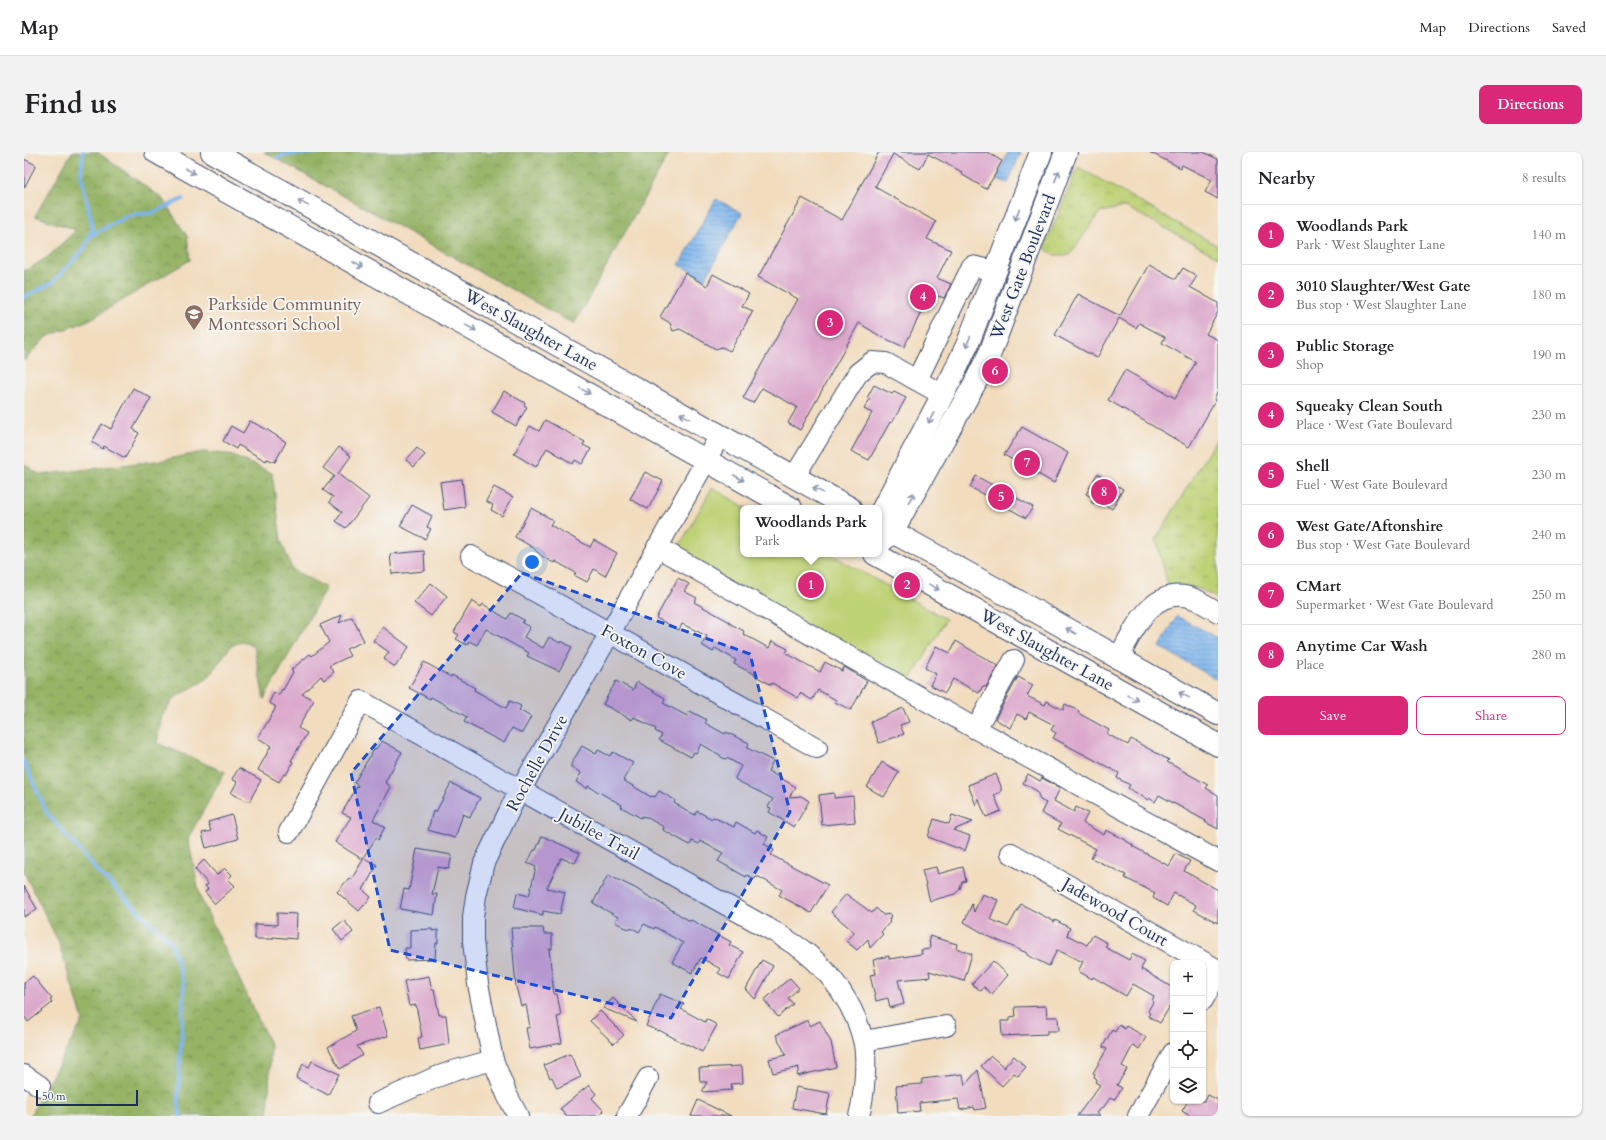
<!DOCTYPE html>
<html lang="en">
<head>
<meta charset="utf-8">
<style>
  body { margin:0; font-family:Cardo,serif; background:#f2f2f2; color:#202124 }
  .controls { position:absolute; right:12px; bottom:12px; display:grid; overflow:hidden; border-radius:8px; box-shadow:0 1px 3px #0004 }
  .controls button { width:36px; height:36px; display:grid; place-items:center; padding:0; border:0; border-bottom:1px solid #e0e0e0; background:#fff; color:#202124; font:20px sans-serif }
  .scale { position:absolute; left:12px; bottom:10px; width:102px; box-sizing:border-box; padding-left:4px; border:2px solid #1b2f5e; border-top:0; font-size:11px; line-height:14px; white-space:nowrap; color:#1b2f5e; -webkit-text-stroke:3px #f6f6f2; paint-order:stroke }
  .you { position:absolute; left:508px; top:410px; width:14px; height:14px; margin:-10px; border:3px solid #fff; border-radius:50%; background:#1a73e8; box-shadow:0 0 0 6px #1a73e833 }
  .badge { display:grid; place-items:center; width:26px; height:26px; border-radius:50%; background:#db2777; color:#fff; font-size:13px; font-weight:700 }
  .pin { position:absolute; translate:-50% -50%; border:2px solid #fff; box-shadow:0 1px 4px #0006 }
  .popup { position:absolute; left:716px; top:353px; width:142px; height:52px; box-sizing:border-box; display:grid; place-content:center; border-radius:8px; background:#fff; filter:drop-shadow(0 1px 3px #0005); font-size:13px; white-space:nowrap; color:#757577 }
  .popup b { font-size:15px; color:#202124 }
  .popup::after { content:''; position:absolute; left:50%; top:100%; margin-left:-8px; border:8px solid transparent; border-top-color:#fff }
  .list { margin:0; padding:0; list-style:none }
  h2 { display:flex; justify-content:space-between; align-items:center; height:52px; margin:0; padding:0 16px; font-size:17px }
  h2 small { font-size:13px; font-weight:400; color:#757577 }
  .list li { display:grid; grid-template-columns:26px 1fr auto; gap:12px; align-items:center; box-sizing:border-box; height:60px; padding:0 16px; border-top:1px solid #e0e0e0 }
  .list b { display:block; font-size:15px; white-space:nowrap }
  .list p { margin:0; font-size:13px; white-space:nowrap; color:#757577 }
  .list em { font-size:13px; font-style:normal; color:#757577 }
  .actions { display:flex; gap:8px; padding:12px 16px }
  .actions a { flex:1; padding:9px 0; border:1px solid #db2777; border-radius:8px; text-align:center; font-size:14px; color:#db2777 }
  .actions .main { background:#db2777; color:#fff }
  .icon { flex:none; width:22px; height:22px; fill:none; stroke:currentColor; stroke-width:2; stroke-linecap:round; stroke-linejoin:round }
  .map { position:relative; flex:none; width:1194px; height:964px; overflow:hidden; border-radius:8px }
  header { display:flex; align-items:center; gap:24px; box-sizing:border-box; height:56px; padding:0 20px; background:#fff; border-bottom:1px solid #e0e0e0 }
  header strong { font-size:19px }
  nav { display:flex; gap:22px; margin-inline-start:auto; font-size:14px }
  .intro { display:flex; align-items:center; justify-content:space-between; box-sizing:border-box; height:96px; padding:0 24px }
  h1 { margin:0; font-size:28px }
  .button { padding:10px 18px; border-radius:8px; background:#db2777; color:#fff; font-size:14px; font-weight:700 }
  main { display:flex; gap:24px; padding:0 24px }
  aside { flex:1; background:#fff; border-radius:8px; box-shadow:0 1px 3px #0004 }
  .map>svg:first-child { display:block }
  .grass { fill:url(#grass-tufts); stroke:#6c8069 }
  .forest { fill:url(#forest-crowns); stroke:#587162 }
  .park { fill:#bdd174; stroke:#6c8069 }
  .water { fill:url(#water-rules); stroke:#4c72a5 }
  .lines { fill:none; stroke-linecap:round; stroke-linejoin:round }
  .stream { stroke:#7cb4ec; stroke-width:4 }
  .building { fill:#dba8cc }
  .minor-casing { stroke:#3b496c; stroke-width:22 }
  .major-casing { stroke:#3b496c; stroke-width:24 }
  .minor { stroke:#fff; stroke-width:20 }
  .major { stroke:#fff; stroke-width:22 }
  .oneway { stroke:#8d97ae }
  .marked { fill:#1d4ed8; fill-opacity:0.2; stroke:#1d4ed8; stroke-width:3; stroke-dasharray:8 5; stroke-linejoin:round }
  .labels { text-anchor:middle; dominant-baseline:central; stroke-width:3.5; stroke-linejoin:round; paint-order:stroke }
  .street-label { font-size:17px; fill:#1b2f5e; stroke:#f6f6f2 }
  .education-label { font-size:17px; fill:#785e54; stroke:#f6f6f2; text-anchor:start }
</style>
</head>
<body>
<header>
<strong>Map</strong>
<nav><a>Map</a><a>Directions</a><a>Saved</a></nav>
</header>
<div class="intro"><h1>Find us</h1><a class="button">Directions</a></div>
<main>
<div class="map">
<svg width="1194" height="964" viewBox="0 0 1194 964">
  <defs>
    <pattern id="grass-tufts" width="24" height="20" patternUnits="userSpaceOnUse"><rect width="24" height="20" fill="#bdd174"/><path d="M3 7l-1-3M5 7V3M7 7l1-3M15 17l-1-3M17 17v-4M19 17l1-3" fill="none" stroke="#a2b467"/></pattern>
    <pattern id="forest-crowns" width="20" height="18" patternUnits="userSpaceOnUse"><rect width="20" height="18" fill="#96b366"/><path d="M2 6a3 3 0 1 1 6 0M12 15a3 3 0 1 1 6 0" fill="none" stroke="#7a9257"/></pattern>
    <pattern id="water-rules" width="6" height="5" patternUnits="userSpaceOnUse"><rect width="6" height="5" fill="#7cb4ec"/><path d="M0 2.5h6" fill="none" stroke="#6593c2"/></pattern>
  </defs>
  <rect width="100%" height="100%" fill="#f6f6f2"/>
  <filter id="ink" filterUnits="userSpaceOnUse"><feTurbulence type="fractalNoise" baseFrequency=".025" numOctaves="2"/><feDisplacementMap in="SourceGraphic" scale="8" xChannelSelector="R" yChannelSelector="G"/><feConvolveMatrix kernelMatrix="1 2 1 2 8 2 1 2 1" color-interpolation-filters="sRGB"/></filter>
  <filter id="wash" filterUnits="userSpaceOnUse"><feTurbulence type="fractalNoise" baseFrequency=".012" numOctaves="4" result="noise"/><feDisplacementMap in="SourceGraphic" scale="16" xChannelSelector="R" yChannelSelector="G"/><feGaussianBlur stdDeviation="0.9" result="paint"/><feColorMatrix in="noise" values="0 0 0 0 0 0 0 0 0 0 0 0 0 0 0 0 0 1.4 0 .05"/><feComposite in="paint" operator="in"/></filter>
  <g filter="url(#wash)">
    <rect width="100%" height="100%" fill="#f2dcbe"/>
    <g class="grass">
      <path d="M1054,15L1194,94V105L1102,55L1076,60L1046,103H1030L1020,96Z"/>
      <path d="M1194,284V447L1176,437L1144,433L1132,387Z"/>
    </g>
    <g class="forest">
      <path d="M48,0H73L138,46L163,84L166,108L65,168L22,185L0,209V118H3L25,104L52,78L11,64Z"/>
      <path d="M240,0H646L550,172Z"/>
      <path d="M178,300L204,302L248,321L257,388L268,417L302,436L240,547L230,495L219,489L207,494L183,527L150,546L138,564L133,591L201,620L164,686L176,745L247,894L244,964H6L59,868L34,789L0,720V312L16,323L139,308Z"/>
    </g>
    <path class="park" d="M688,336L723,356H719V402H806L922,467L885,531L652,400Z"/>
    <g class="water">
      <path d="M984,0H997L984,31L973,27Z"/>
      <path d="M692,47L718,61L681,127L655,113Z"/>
      <path d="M1153,464L1194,486V528L1136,495Z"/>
    </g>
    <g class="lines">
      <g class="stream">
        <path d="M253,6L261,3L305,0"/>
        <path d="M66,84L105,63L128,61L159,47"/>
        <path d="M0,145L28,131L60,97L69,76L57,23L59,0"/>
        <path d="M0,610L23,661L74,720L147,790L160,833L154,945L156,964"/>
      </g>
    </g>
    <g id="blocks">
      <g class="building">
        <path d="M855,0H963L978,9L973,18H974L962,37L937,22L938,20L904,2L896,17L869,2L851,35L912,70L903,87L927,98L913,126L927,132L920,146L911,143L907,152L902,150L880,195L856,184L835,171L776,278L764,271L773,255L738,236L729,251L719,246L774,147L734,125L778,46L818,68Z"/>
        <path d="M1125,0H1179L1194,7V47L1181,40L1188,28L1158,13L1157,16Z"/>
        <path d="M0,7L12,13L0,36Z"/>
        <path d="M1125,112L1152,127L1159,116L1173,124L1166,135L1194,151V160L1182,182L1194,188V239L1190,247L1192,248L1165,295L1084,248L1101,218L1151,246L1172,210L1138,191L1141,185L1115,171L1112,176L1095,166L1073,206L1031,183L1054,142L1096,164Z"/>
        <path d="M661,121L683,134L689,122L725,142L718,154L729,159L706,199L698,195L692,197L656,177L649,179L646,171L636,165Z"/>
        <path d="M850,233L868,242L870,240L882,246L868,271L866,270L845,308L827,299L848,261L840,257L846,247L843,246Z"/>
        <path d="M109,236L127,246L109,277L115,281L101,306L80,294L79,297L68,290L78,272L87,277Z"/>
        <path d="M480,239L501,251L500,253L503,255L492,274L468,260Z"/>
        <path d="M521,268L561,290L559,293L567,297L558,312L551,308L549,312L523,296L512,315L490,302L506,274L515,279Z"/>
        <path d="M226,269L242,277L262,290L251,310L243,307L242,309L214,293L212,297L199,289L207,274L219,281Z"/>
        <path d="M998,275L1044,301L1030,331L980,303Z"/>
        <path d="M315,295L327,304L314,322L345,346L322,376L312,369L318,360L305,350L309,345L299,338L310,324L299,316Z"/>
        <path d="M393,296L401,303L390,315L382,308Z"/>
        <path d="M621,320L639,329L624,357L606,347Z"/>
        <path d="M1073,322L1099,337L1088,357L1078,351L1076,355L1067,350L1069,346L1062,342Z"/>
        <path d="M952,324L1009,355L1002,366L946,335Z"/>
        <path d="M438,327L441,353L440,355L420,358L416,330Z"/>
        <path d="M470,335L489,345L478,364L467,358L469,353L462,349Z"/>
        <path d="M388,353L408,364L403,375L407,377L401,387L376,374Z"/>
        <path d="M507,356L529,368L526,373L566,395L570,388L593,401L581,424L570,417L563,430L550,423L552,421L531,409L530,411L519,405L508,395L491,385Z"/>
        <path d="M400,399L401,419L368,422L366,402Z"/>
        <path d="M654,426L665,432L660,439L673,446L670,450L706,470L705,471L720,479L719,482L745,496L748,489L764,497L762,501L796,520L801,510L818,519L820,515L843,529L827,558L811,550L812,548L794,538L788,548L776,541L774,546L748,531L747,533L730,523V522L710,512L712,508L691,496L689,500L678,493L683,484L658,472L655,478L632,466Z"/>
        <path d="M407,431L423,444L407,464L390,451Z"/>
        <path d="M448,449L457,455L459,452L483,467L487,461L500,468L498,471L506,475L500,485L519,496L525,485L536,491L537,489L548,495L535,519L503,504L505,501L462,477L453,493L445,489L443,493L432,487L435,483L430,480Z"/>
        <path d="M318,463L315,471L328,465L340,489L322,497L326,504L305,514L310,520L300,528L297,524L278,542L290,548L274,576L283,581L267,609L269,610L262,623L260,622L255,630L234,618L247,594L234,586L251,557V554L245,551L250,540L255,543L258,537L259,538L269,520L267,518L286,502L288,504L305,490L296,473Z"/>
        <path d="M359,475L385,495L371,515L360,507L365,500L349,489Z"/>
        <path d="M932,489L974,514L962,535L959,534L955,541L929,527L921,541L906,533L912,522L901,516L912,494L926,501Z"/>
        <path d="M400,510L427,525L428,523L451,536L450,538L482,556L486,549L497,554L495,558L507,565L498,581L488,576L480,591L440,570L443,565L407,545L406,547L385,536Z"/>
        <path d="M994,525L1009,533L1003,544L1021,553L1023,549L1039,558L1041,552L1055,559L1054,561L1085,578L1083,582L1104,593L1107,587L1145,608L1143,610L1184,633L1182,636L1194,643V677L1181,670L1182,669L1135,643L1131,650L1125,646L1124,648L1104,636L1106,633L1093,626L1095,621L1029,586L1032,581L1027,578L1030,573L1005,560L1002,567L993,562L986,576L971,567Z"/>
        <path d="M592,529L609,538L613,530L641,546L639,551L663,564L666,559L683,568L681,571L701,582L702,580L725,591L723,596L749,609L744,619L772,635L765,645L777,644L785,649L770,675L745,660L747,656L744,655L749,647L712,628L711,626L717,614L703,606L701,607L697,605L696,603L677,592L672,601L670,600L667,605L635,588L638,583L631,579L632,577L610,565L608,568L579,552Z"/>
        <path d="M879,556L885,570L876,573L880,582L855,591L847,570Z"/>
        <path d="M358,589L378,600L361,630L367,635L349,668L361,675L354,688L352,686L338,707L311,690L327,665L318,661L334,633L330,631L351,596L352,597Z"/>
        <path d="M558,594L572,602L574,598L586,604L589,600L609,611L599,628L627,645L628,644L631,645L635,639L651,648L650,651L671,663L673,659L688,667L689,665L710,675L712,670L731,681L733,678L744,685L740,692L750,698L747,703L804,733L787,761L755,743L758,738L735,725H732L731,727L723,723L722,725L694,709L699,701L676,689L675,692L668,689L666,693L639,678L640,675L622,665L618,664L617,666L597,655L598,653L564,634L563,637L552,630L557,621L547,615V612Z"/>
        <path d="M858,610L875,620L860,645L843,635Z"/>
        <path d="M215,616L237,628L225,650L207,641L213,630L208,627Z"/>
        <path d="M972,622L977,634V640L970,643L977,659L962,665L954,646L952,653L944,633Z"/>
        <path d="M1004,622L1016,629L1018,626L1036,636L1030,649L1050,660L1052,655L1064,661L1059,671L1080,683L1082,678L1102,688V689L1109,693L1108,694L1145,714L1152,702L1166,709L1160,719L1194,738V771L1170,758L1172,753L1150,741L1143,754L1129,746L1131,741L1101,726L1102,723L1067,706L1072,697L1034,677L1037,672L1017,661L1022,651L1016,648L1013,639L999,631Z"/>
        <path d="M427,631L456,646L446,665L439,662L431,686L404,678L409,659L412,660Z"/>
        <path d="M810,641V646L829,644L831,670L798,673L795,643Z"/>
        <path d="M208,663L214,687L182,696L178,681L187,679L184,670Z"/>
        <path d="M928,663L949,670L929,678L946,684L941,699L904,685L910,667L925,672Z"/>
        <path d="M518,684L556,701L551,711L537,706L523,736L541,740L536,762L519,759V763L490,756L493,741L505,744L512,715L503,711L510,698H512Z"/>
        <path d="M393,697L428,703L425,717L414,715L408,742H413L410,763L376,757L380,737L385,738Z"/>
        <path d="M340,706L353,713L339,738L347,745L335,759L313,740L325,726L327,728Z"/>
        <path d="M180,708L193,723L201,716L208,723L204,727L211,734L191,752L181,740L184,737L181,734L184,732L171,717Z"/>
        <path d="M912,715L914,722L939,715L942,729L938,730L936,737L931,742L906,749L898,718Z"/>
        <path d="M584,723L611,736L666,769L667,768L682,776L707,790L705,793L719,800L705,827L694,821L697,817L677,806L668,821L648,810L659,791L631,775L630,777L620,772L615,780L610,777L602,776L591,770L594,765L569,751Z"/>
        <path d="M0,734L13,757L0,765Z"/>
        <path d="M822,742L848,761L852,756L859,763L867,762L865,769L866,770L857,780L859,782L846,796L844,787L833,798L822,789L830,780L807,760Z"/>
        <path d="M958,742L974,748L966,767L984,775L997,752L1031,770V768L1046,776L1043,783L1063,793L1069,783L1083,791L1081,795L1105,808L1108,802L1121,809L1117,817L1149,836V849L1136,871L1124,864L1126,861L1124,859L1129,850L1128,849L1130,844L1109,832L1102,844L1069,825L1068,827L1054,819L1059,810L1033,798L1025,814L1003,803V801L966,785L940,770L948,752L950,760Z"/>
        <path d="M253,761L273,762L272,787L249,785V787H231V772L253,773Z"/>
        <path d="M320,768L329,780L318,789L309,777Z"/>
        <path d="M487,776H519L520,782H528V797H525L530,842H533L537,864L533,865L538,891L506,897L502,876L506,875L502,853L497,854L492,835Z"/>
        <path d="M408,777V779L414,778V791H412L411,807L382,808L381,796H386V778Z"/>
        <path d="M905,784L933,792L932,796L948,802L940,829L905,819L906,825L874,828L880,852L866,856L864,846L852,849L846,823L852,822L849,808L865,804V807L898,802L897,798L906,797Z"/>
        <path d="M738,808L749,814L731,847L722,837Z"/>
        <path d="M969,809L984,823L968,842L960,835L957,839L948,832Z"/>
        <path d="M9,824L28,847L26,848L28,851L4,870L0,864V831Z"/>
        <path d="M405,824L408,838L410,837L415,863H422L425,892L396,898L394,886L398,885L392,853L385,854L380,829Z"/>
        <path d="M766,826L775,836L764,846L769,852L754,865L740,848Z"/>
        <path d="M636,842L660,852L657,857L681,870L682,867L693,873L678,900L663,892V893L635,878V879L622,874Z"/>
        <path d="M589,846L613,870L579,856Z"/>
        <path d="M1022,854L1023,865H1034L1035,879H1023V882L978,884L977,869H986V865L992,864L991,855Z"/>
        <path d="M355,855L364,884L333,894L339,903L316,917L304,895L332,879L327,864Z"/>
        <path d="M576,859L600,883L590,892L566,869Z"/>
        <path d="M784,868L786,874L796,869L807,890L812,915L773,924L775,915L749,921L745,907L762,903L752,883Z"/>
        <path d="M1095,873L1101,877L1102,874L1122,885L1115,897L1109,893L1098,914L1103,917L1093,933L1098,936L1090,948L1086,946L1079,956L1078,955L1073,961L1077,964H1053L1076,933L1071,930L1073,927L1070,925L1071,922L1069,921L1083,897L1079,895V894L1088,878L1091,880Z"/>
        <path d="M546,902L557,925L533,936L528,925L526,926L520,913Z"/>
        <path d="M967,904L981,916V914L990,904L1002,915L994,924L990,921L978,934L957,914Z"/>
        <path d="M288,909L315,922L304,943L272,926L279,912L285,915Z"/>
        <path d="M718,914L719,931L707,932L708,938L678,940L683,930H676L675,916Z"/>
        <path d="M954,918L962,956L951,958L950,955L936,958L934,947L895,951L896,959L874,961L872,934L898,932V927L939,922L941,933Z"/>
        <path d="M565,933L572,942L568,946L580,959L574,964H542L536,957Z"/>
        <path d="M772,935L806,941L802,962L768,956Z"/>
        <path d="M1184,943L1194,948V964H1166L1158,959L1164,949H1181Z"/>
        <path d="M674,948L707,964H667Z"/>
      </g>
    </g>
  </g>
  <g filter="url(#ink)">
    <use href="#blocks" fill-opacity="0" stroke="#3b496c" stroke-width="1"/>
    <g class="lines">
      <g class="minor-casing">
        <g id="minor">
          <path d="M893,228L948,114L972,119"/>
          <path d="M770,325L834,221L848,210L862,211L919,243"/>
          <path d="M633,395L952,577L1194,709"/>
          <path d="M447,404L793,596"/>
          <path d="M1094,507C1110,477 1130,429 1173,448C1180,452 1187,456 1194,460"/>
          <path d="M952,577L990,508"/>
          <path d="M265,680L337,549L756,783C764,789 774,794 781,800C808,821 831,855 839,888C844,907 840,945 835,964"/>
          <path d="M987,701L1194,818"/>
          <path d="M1179,848L1194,821"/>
          <path d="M840,889L922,874"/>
          <path d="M0,923L16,934"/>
          <path d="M354,951L410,926L429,919L469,908"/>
          <path d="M494,964L483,943L469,908L454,832L449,789V765L452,744L460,711L489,651L586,481L696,283"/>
          <path d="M603,964L624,926"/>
          <path d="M1114,964L1149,901"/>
        </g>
      </g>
      <g class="major-casing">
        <g id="major">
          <path d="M132,0L767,356"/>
          <path d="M188,0L826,356"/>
          <path d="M855,364L930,221L944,191L1017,0"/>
          <path d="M856,373L983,443L1194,562"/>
          <path d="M855,392L868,380L951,231L966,201L1042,0"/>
          <path d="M851,402L1194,593"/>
        </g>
      </g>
      <use href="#minor" class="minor"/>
      <use href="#major" class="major"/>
    </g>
    <defs><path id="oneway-shaft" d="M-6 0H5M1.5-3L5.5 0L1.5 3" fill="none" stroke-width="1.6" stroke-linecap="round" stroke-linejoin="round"/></defs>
    <g class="oneway">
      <use href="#oneway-shaft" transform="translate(166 19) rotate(29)"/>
      <use href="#oneway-shaft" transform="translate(1033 24) rotate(-69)"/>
      <use href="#oneway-shaft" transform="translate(279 51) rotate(-151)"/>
      <use href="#oneway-shaft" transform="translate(993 63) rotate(110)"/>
      <use href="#oneway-shaft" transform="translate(334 113) rotate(29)"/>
      <use href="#oneway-shaft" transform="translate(447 176) rotate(29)"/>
      <use href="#oneway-shaft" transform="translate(944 190) rotate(113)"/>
      <use href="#oneway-shaft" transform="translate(561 239) rotate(29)"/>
      <use href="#oneway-shaft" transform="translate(661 264) rotate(-151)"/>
      <use href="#oneway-shaft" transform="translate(907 266) rotate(118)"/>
      <use href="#oneway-shaft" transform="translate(715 326) rotate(30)"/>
      <use href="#oneway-shaft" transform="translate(794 338) rotate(-151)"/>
      <use href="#oneway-shaft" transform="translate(887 346) rotate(-61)"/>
      <use href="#oneway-shaft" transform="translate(910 435) rotate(29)"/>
      <use href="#oneway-shaft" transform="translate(1047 479) rotate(-150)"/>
      <use href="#oneway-shaft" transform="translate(1160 543) rotate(-151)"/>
      <use href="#oneway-shaft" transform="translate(1109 546) rotate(29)"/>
    </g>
  </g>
  <path class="marked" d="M498,421L726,502L766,660L647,866L366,798L327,621Z"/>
  <defs>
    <g id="school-pin" transform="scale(1)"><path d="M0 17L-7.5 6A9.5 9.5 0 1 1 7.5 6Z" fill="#8d6e63" stroke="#f6f6f2"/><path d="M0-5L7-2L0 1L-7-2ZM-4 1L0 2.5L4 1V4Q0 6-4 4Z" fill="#fff"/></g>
  </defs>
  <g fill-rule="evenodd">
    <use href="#school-pin" x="170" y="162"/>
  </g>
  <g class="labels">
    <g class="street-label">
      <text transform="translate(999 115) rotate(-69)">West Gate Boulevard</text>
      <text transform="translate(507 178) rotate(29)">West Slaughter Lane</text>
      <text transform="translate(1023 498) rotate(29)">West Slaughter Lane</text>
      <text transform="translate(620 500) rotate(29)">Foxton Cove</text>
      <text transform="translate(513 611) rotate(-61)">Rochelle Drive</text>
      <text transform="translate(575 682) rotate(29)">Jubilee Trail</text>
      <text transform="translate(1091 760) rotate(30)">Jadewood Court</text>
    </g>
    <g class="education-label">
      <text x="184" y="152">Parkside Community<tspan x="184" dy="20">Montessori School</tspan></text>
    </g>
  </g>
</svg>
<div class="controls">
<button>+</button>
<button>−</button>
<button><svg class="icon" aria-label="locate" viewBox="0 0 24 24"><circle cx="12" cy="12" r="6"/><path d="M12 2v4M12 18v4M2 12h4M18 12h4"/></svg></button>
<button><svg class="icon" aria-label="layers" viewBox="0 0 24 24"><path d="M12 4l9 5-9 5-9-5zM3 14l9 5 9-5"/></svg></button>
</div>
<div class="scale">50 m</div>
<div class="you"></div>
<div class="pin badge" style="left:787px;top:433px">1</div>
<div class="popup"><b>Woodlands Park</b>Park</div>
<div class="pin badge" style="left:883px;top:433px">2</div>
<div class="pin badge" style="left:806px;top:171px">3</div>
<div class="pin badge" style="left:899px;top:145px">4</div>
<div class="pin badge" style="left:977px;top:345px">5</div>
<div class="pin badge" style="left:971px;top:219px">6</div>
<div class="pin badge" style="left:1003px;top:311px">7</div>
<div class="pin badge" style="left:1080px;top:340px">8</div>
</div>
<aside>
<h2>Nearby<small>8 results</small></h2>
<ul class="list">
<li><span class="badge">1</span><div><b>Woodlands Park</b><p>Park · West Slaughter Lane</p></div><em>140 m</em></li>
<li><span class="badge">2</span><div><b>3010 Slaughter/West Gate</b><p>Bus stop · West Slaughter Lane</p></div><em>180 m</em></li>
<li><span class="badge">3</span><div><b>Public Storage</b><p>Shop</p></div><em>190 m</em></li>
<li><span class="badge">4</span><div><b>Squeaky Clean South</b><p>Place · West Gate Boulevard</p></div><em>230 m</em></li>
<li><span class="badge">5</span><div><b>Shell</b><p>Fuel · West Gate Boulevard</p></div><em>230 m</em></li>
<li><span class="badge">6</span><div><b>West Gate/Aftonshire</b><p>Bus stop · West Gate Boulevard</p></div><em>240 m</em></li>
<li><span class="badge">7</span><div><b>CMart</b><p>Supermarket · West Gate Boulevard</p></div><em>250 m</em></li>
<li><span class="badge">8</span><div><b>Anytime Car Wash</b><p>Place</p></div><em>280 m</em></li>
</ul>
<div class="actions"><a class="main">Save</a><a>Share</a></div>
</aside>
</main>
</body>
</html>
